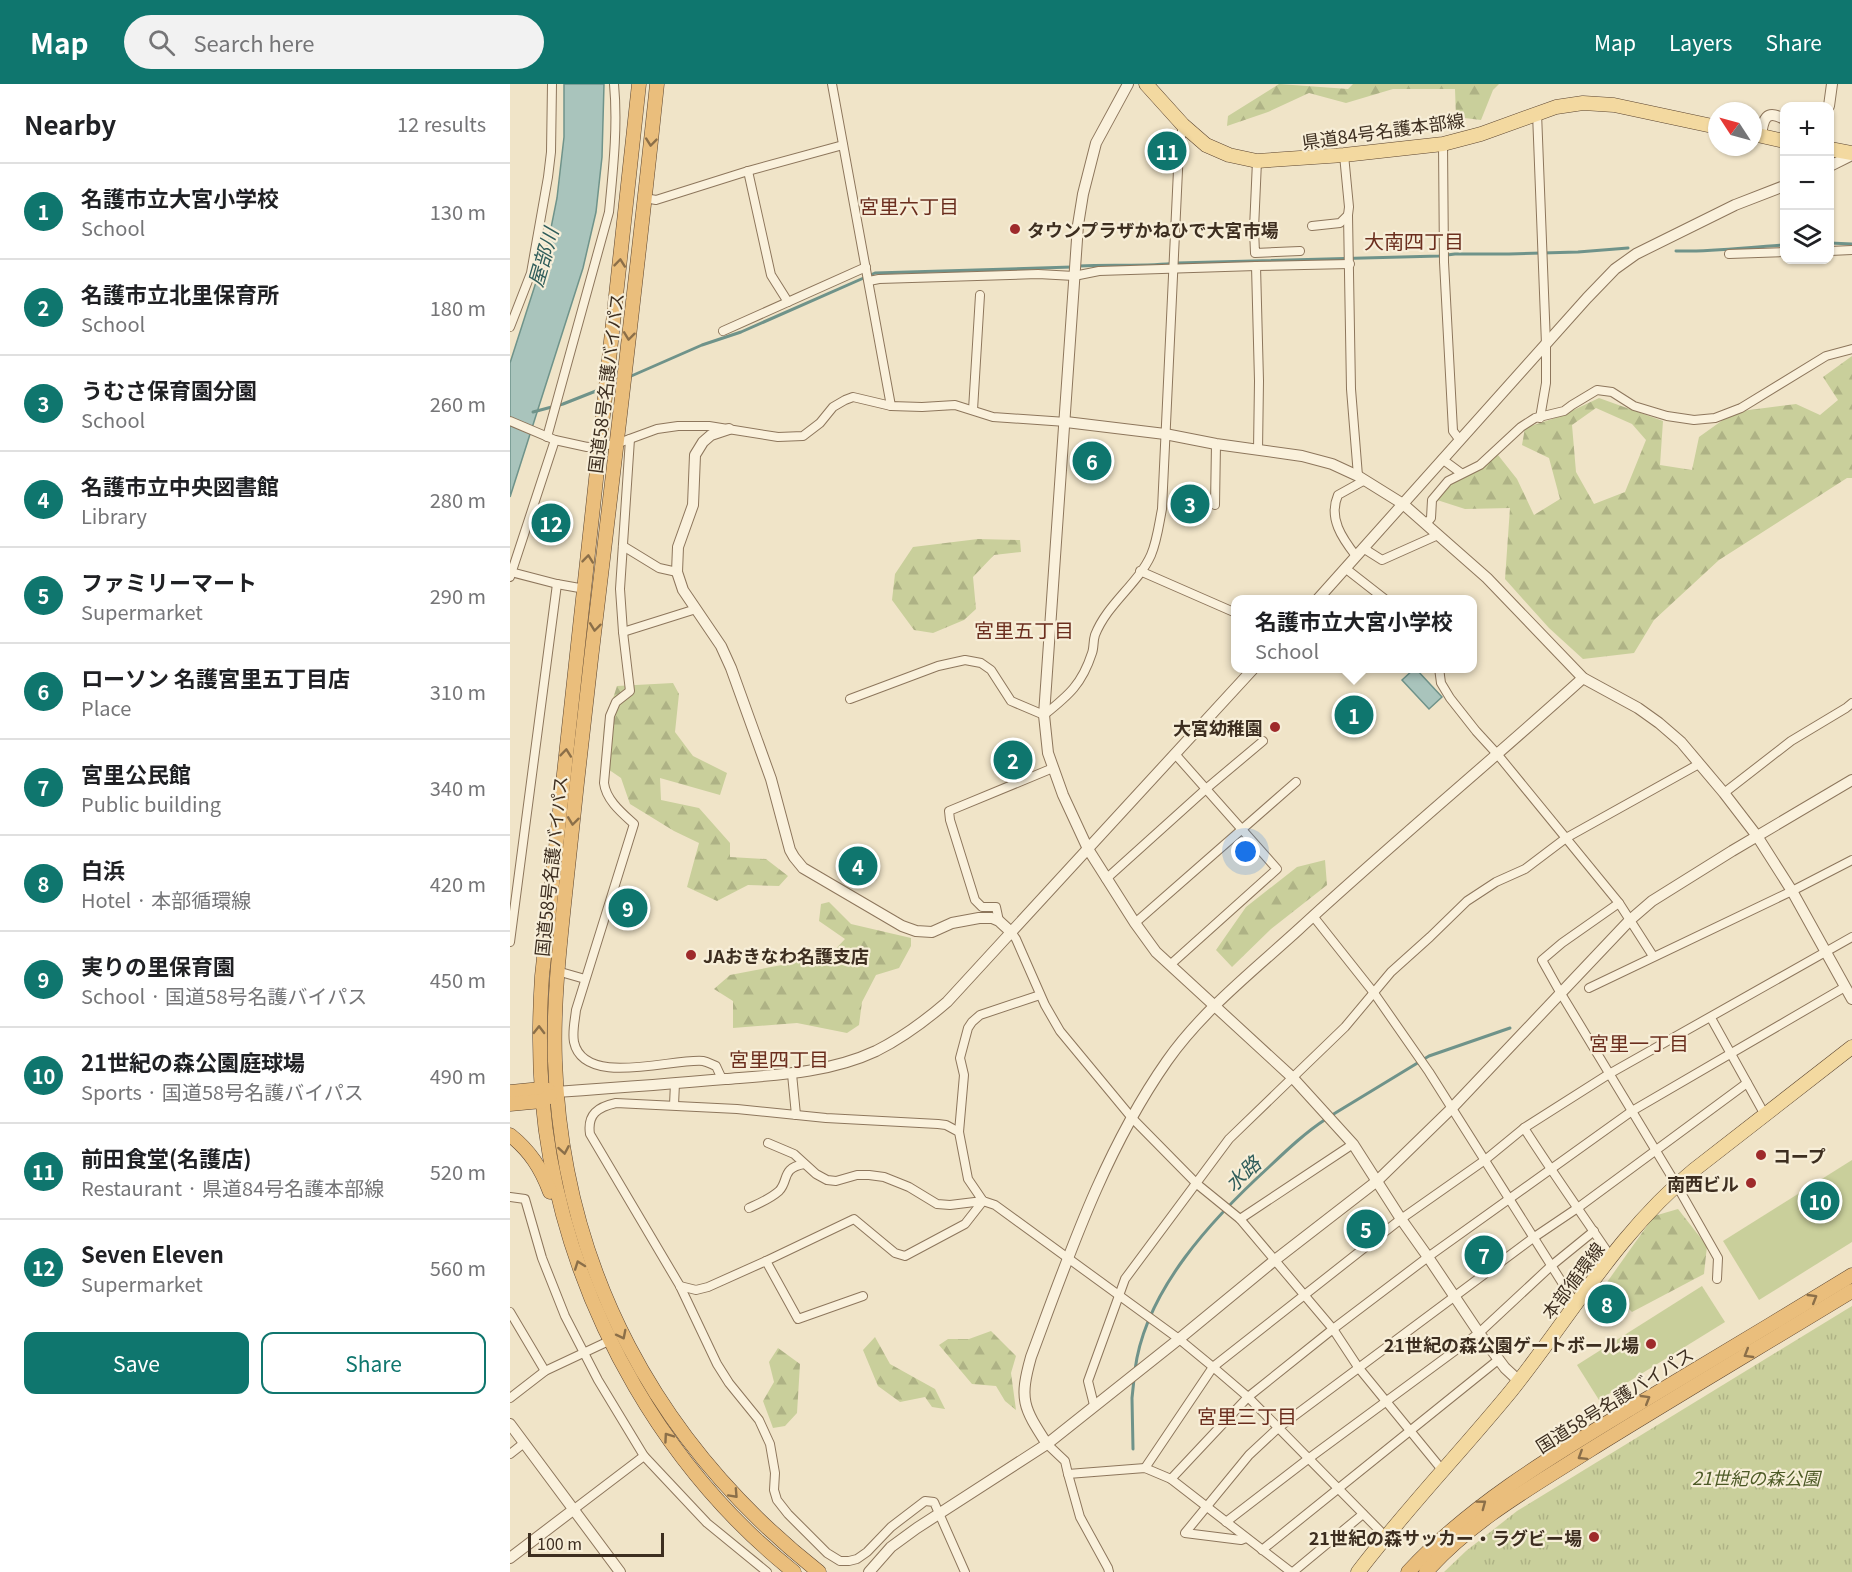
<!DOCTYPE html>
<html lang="en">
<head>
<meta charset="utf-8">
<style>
  body { margin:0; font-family:Georgia,"Noto Sans JP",serif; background:#f2f2f2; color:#202124 }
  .controls { position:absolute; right:18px; top:18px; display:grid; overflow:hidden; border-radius:12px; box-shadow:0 2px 4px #0004 }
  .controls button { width:54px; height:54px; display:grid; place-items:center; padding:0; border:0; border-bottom:2px solid #e0e0e0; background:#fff; color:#202124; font:30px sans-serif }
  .compass { position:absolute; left:1198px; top:18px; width:54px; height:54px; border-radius:50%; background:#fff; box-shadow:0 2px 4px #0004; rotate:306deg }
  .scale { position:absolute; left:18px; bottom:15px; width:136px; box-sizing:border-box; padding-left:6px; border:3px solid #3d2e20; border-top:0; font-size:16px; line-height:21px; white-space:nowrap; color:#3d2e20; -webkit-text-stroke:4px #f7eed8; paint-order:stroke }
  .you { position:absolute; left:736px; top:768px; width:21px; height:21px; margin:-15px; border:4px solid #fff; border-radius:50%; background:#1a73e8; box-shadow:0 0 0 9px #1a73e833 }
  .badge { display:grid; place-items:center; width:39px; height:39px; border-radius:50%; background:#0f766e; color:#fff; font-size:20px; font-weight:700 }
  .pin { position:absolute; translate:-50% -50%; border:3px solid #fff; box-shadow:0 2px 6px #0006 }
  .popup { position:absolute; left:721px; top:511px; width:246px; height:78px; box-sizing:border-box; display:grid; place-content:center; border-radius:12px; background:#fff; filter:drop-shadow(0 2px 4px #0005); font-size:20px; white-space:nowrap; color:#757577 }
  .popup b { font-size:22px; color:#202124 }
  .popup::after { content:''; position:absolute; left:50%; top:100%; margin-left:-12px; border:12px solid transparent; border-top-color:#fff }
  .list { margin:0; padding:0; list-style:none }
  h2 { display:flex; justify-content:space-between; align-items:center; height:78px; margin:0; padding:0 24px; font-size:26px }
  h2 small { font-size:20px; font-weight:400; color:#757577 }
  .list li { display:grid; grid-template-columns:39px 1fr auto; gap:18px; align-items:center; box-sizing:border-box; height:96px; padding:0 24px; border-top:2px solid #e0e0e0 }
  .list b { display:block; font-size:22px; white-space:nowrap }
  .list p { margin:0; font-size:20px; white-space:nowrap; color:#757577 }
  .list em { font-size:20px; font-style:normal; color:#757577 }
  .actions { display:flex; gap:12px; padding:18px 24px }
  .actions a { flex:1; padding:14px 0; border:2px solid #0f766e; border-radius:12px; text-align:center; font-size:21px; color:#0f766e }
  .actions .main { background:#0f766e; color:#fff }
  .icon { flex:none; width:33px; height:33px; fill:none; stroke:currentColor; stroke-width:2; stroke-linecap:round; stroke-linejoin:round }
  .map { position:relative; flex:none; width:1342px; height:1488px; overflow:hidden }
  header { display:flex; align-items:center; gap:36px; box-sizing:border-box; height:84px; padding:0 30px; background:#0f766e; color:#fff }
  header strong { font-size:28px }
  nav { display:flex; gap:33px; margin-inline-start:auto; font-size:21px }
  .search { width:420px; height:54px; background:#f2f2f2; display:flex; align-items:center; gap:15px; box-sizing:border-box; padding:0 21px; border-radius:33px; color:#757577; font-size:22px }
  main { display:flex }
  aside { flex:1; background:#fff }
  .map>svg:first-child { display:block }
  .green { fill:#c9cf9b }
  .forest { fill:url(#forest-firs); fill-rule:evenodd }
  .park { fill:url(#park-tufts) }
  .water { fill:#a9c4bc; stroke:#6f938a; stroke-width:1.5 }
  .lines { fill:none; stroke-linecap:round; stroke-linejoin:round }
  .stream { stroke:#6f938a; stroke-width:3 }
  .minor-casing { stroke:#8d765c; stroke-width:10 }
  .tertiary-casing { stroke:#8d765c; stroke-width:12 }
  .primary-casing { stroke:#5b4430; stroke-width:15 }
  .trunk-casing { stroke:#5b4430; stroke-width:15 }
  .minor { stroke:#faf1dc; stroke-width:8 }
  .tertiary { stroke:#faf1dc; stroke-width:10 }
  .primary { stroke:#f3d9a0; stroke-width:14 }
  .trunk { stroke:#eabe7c; stroke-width:14 }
  .oneway { stroke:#8b6f49 }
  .poi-dot { fill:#9e2a2b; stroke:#f7eed8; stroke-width:2 }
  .labels { text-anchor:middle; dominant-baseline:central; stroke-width:4.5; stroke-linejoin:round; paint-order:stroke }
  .street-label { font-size:18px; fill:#3d2e20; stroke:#f7eed8 }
  .poi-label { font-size:18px; font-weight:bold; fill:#3d2e20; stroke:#f7eed8; text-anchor:end }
  .park-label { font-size:18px; font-style:italic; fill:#4d5a26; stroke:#f7eed8 }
  .neighbourhood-label { font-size:20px; fill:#6b2e1e; stroke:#f7eed8 }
  .water-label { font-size:20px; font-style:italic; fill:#2f5d5a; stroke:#f7eed8 }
</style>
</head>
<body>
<header>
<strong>Map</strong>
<div class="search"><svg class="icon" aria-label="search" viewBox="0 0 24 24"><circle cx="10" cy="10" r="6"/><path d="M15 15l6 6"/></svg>Search here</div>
<nav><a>Map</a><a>Layers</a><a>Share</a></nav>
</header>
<main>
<aside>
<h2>Nearby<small>12 results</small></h2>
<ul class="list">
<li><span class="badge">1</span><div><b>名護市立大宮小学校</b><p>School</p></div><em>130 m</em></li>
<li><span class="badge">2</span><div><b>名護市立北里保育所</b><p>School</p></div><em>180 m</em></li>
<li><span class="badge">3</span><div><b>うむさ保育園分園</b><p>School</p></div><em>260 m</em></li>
<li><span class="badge">4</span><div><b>名護市立中央図書館</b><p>Library</p></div><em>280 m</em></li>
<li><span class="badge">5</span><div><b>ファミリーマート</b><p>Supermarket</p></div><em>290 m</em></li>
<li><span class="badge">6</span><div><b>ローソン 名護宮里五丁目店</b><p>Place</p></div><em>310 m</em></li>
<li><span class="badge">7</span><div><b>宮里公民館</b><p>Public building</p></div><em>340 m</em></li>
<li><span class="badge">8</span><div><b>白浜</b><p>Hotel · 本部循環線</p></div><em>420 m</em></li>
<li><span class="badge">9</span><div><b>実りの里保育園</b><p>School · 国道58号名護バイパス</p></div><em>450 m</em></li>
<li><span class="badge">10</span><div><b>21世紀の森公園庭球場</b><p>Sports · 国道58号名護バイパス</p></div><em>490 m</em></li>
<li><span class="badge">11</span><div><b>前田食堂(名護店)</b><p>Restaurant · 県道84号名護本部線</p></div><em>520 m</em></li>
<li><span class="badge">12</span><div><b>Seven Eleven</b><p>Supermarket</p></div><em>560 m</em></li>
</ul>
<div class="actions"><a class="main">Save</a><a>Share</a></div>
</aside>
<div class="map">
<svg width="1342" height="1488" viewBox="0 0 1342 1488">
  <defs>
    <pattern id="forest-firs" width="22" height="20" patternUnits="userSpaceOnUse" patternTransform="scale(1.5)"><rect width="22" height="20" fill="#c9cf9b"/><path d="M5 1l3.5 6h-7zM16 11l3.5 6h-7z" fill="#aeb285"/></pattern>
    <pattern id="park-tufts" width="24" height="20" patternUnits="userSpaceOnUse" patternTransform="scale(1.5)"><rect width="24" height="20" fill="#c9cf9b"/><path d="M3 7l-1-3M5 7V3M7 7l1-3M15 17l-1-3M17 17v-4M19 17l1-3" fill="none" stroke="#aeb285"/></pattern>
  </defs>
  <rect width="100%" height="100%" fill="#f0e4c8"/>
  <g class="green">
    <path d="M1342,1076V1158L1249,1216L1213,1157Z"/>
    <path d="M1192,1202L1215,1238L1089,1316L1067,1281Z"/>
  </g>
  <g class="forest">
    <path d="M769,0L838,5L843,0H989L983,6L971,36L946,33L945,5H883L836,19L799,9L758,28L717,42L718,32Z"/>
    <path d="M1342,272V394H1337L1209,476L1144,536L1124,569L1073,575L1039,544L995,495L1000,424L955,425L924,415L933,403L988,371L1007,395L1024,431L1050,415L1039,374L1012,361L1015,344L1051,332L1089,314L1153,337L1150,381L1182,386L1189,353L1224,328L1286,320L1310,331L1328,316L1313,293ZM1086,324L1122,340L1136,356L1115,408L1084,420L1066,388L1062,341Z"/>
    <path d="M468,455L510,456L511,468L484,471L463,493L466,525L454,536L423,549L404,546L382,516L385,490L403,463Z"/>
    <path d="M163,599L169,610L165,648L183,672L217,689L210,711L150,694L151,716L189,724L220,759V773L256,775L278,792L269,802L238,801L207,817L177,803L189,759L164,747L120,720L111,694L92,681L94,642L107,602Z"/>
    <path d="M815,776L817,801L761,845L722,883L706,866L736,823L787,783Z"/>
    <path d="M319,818L341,840L401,854V862L389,884L366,891L352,918L349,941L337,949L287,939L223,944V917L204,905L220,891L319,872L335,855L309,837L311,820Z"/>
    <path d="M1168,1125L1197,1162L1194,1190L1122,1228L1095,1201L1144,1132Z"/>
    <path d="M481,1247L506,1272L501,1289L506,1326L495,1317L486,1302L462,1300L429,1261L438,1255H459Z"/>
    <path d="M365,1253L380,1280L425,1305L435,1325L422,1323L415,1313L390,1318L368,1302L353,1266Z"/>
    <path d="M268,1264L290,1280L287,1329L275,1342L263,1344L253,1317L264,1298L259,1278Z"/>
  </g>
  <path class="park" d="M1342,1222V1488H934L956,1467L1007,1427Z"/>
  <g class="water">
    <path d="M54,0H94L92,73L86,128L73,184L0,413V279L37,164L47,114L54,53Z"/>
    <path d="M904,585H906L932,613L919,625L892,596Z"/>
  </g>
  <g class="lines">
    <g class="stream">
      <path d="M1320,159L1342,160"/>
      <path d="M1166,167C1202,168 1238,163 1274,161"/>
      <path d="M569,182C601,180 635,183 667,179L929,172L945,170H999L1068,168L1118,164"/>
      <path d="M119,293L192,261L231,248L365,189L562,183"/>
      <path d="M23,328L53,320L91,305"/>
      <path d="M822,1031L919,972L1000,944"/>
      <path d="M625,1286C635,1206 703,1134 760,1082C778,1065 796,1048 816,1035"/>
      <path d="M623,1365L622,1314L624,1295"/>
    </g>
    <g class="minor-casing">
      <g id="minor">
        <path d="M322,0L381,322"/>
        <path d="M1027,29L1036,260V299L1030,334"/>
        <path d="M933,60L934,178L943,347L949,355"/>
        <path d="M747,77L744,145L745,169L790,167"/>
        <path d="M238,87L261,191L278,218"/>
        <path d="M135,114L146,116L238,87L333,61"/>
        <path d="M838,131L841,305L848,392"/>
        <path d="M802,142L830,139L838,131L839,123L834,71"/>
        <path d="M1320,167L1342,166"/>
        <path d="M1219,170L1274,168"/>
        <path d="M359,197L369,195L528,190L564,192L589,187L746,182"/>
        <path d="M0,243L21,189L38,93L41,68L42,0"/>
        <path d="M213,247L356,183"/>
        <path d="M463,326L470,211"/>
        <path d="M0,337L45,356L77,363L106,360L147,345L168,342H199L268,353L293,352L310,339L323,323L335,316L343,313L381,322L412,323L445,321L483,333L556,338"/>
        <path d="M37,353L99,128C103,86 108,42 104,0"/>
        <path d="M120,355L110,505L113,548L120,607L106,618L100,632L94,699C96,716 112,729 124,740L66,926C65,936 62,948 64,958C74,1004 162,974 193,977C198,978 201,980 206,982L212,995"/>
        <path d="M748,366L749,297L746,182L840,180"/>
        <path d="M932,375L951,389"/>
        <path d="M705,421L706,360"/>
        <path d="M916,440L921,434L922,416L938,397L970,381L1011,343L1025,334L1054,327L1062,321L1087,306L1102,308L1124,322L1157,332L1184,336L1205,334L1231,324L1316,272L1342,265"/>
        <path d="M113,462L149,484L167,488"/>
        <path d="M853,464L872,476L928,451"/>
        <path d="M846,472C832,454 818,434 828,411L855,396"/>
        <path d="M835,484L876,516"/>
        <path d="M630,487L726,529"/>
        <path d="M1,488L47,500L75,505"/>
        <path d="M0,493L45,356"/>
        <path d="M113,548L186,525"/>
        <path d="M929,584L931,599L940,614L966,647L988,671L1109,819L1143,872"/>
        <path d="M340,615L428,582L455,576L471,579L481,586L501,617L534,631C559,611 572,600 582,569C584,564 583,557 585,551C597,520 628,500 641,471C647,457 649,440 652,425L669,65L673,41"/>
        <path d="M1214,709L1281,657L1336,624L1342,619"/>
        <path d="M596,795L697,704L753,657"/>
        <path d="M1109,819L1052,859L1032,876L1050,908L1166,1100L1208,1174L1207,1195"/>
        <path d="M803,832L864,909L919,988L1065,1219"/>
        <path d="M489,837L486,823H472L465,816L440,736L439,727L543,684"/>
        <path d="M625,839L786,698"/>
        <path d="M501,848L506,855L535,921L550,947L622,1034L687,1100L730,1135L823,1245L848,1283L933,1387"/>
        <path d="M0,858L47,500"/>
        <path d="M660,881L767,785L665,670"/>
        <path d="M47,887L75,895"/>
        <path d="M1079,904L1282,807L1342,776"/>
        <path d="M1201,934L1255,1031"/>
        <path d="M282,990L286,1031"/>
        <path d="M164,1021L165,999"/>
        <path d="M1014,1044C1042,1088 1072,1130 1101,1173"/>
        <path d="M449,1048L454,991L450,974L458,944L462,938L470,931L530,911"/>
        <path d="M258,1059L284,1070L306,1090L317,1096L326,1097L347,1091H359L374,1093L399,1103L427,1120L440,1121L473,1117"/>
        <path d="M0,1113L15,1115L32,1174L55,1232L88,1296L134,1372L197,1439L257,1488"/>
        <path d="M239,1124C250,1119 260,1115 269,1107C279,1097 271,1084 294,1080"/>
        <path d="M730,1135L843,1060"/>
        <path d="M256,1177L288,1235L353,1212"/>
        <path d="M170,1202L186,1206L198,1203L256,1177L344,1135L385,1169L395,1172L455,1140L473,1117"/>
        <path d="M0,1228L35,1287"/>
        <path d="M0,1314L35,1287L101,1256"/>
        <path d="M584,1321L578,1297L615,1195L719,1055L835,943L881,888L920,853L957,817L986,798L1015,785L1056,754L1189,680"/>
        <path d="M537,1360L555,1377L558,1390L635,1384L661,1395L781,1488"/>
        <path d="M0,1370L14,1359"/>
        <path d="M635,1384L703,1283L891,1135L975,1076L1014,1044L1099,990L1342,853"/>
        <path d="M558,1390L570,1433L598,1484L599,1488"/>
        <path d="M661,1395L738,1313L823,1245L918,1173L1122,1027L1335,903"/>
        <path d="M63,1426L134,1372"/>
        <path d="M716,1438L798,1375L969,1249L1041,1182L1084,1147"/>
        <path d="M736,1454L731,1456L675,1449L739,1371L768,1344L1023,1154L1069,1123L1237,999"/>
        <path d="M752,1466L988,1276"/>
        <path d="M455,1488L424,1418L415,1417L381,1443L357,1468L347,1475L339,1477H330L317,1469L278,1430L267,1416L264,1406L265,1389L260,1360L249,1336L219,1299L207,1280L170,1202L80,1050C77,1030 88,1023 106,1019L227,1025L316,1034L428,1040L436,1041L449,1048L458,1095L473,1117L485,1121L669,1255L703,1283L738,1313L876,1453"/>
        <path d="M783,1488L853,1430"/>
      </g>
    </g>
    <g class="tertiary-casing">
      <g id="tertiary">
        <path d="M618,0L586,59L573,110L568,141L534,631L538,669L553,711L578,765L625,839L646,868L783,994L843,1060L891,1135L918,1173L969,1249L995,1284L1009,1297"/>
        <path d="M1319,22L1322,0"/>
        <path d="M1251,52C1253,35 1256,25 1274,35"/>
        <path d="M1320,82L1342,71"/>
        <path d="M556,338L655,350L706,360L792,372L822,380L848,392L893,420L977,494L1073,594L1128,624L1149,639L1171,658L1214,709L1247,752L1282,807L1342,915"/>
        <path d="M219,345L201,351L193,358L185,371L183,421L168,463L167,488L173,506L211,562L221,584L261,695L280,766L284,773L293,784L392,842L406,847L422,848L442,839L469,834H482L489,837L501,848"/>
        <path d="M807,516L1077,214L1105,185L1126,170L1225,121L1274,102"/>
        <path d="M46,1008C103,1004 159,1000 215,995C266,991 319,989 366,967C392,954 415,937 437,918L744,584"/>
        <path d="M0,1340L110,1488"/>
        <path d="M537,1360C513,1323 509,1316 521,1273C559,1171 594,1067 657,977C692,927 743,887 788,846C881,760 979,679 1073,594"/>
        <path d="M0,1474L63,1426"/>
        <path d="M359,1488L381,1463L407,1444L537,1360L669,1255L765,1176L867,1097L941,1025L1120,836L1142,817L1222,767L1342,696"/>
      </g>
    </g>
    <g class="primary-casing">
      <g id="primary">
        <path d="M636,0L673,41L696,61L719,71L747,77L834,71L933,60L971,50L1046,23L1073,19L1104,21L1207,43"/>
        <path d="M1243,50L1274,57"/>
        <path d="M1320,65L1342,69"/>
        <path d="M848,1488C896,1425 951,1368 1001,1307C1061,1232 1109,1147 1184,1086L1342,963"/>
      </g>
    </g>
    <g class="trunk-casing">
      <g id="trunk">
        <path d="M129,0L32,892C28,953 29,1013 40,1073C69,1233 156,1386 284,1488"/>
        <path d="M147,0C127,192 104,383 81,575C72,654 63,732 55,811C49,867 43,922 45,977C52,1185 147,1360 309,1488"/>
        <path d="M0,1008L31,1005L38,1006"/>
        <path d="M0,1020L32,1017L40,1012"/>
        <path d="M0,1051C20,1067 31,1084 40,1108"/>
        <path d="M898,1488C962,1419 1044,1371 1125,1322C1197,1279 1270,1235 1342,1191"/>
        <path d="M916,1488C962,1436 1022,1403 1080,1366C1167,1312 1255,1260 1342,1207"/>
      </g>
    </g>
    <use href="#minor" class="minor"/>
    <use href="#tertiary" class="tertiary"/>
    <use href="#primary" class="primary"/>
    <use href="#trunk" class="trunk"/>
  </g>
  <defs><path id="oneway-chevron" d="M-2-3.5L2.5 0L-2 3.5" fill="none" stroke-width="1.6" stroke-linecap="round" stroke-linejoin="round" transform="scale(1.5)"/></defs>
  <g class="oneway">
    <use href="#oneway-chevron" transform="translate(141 58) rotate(96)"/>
    <use href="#oneway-chevron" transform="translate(110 179) rotate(-84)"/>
    <use href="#oneway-chevron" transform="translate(119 252) rotate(97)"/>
    <use href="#oneway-chevron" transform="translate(78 475) rotate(-84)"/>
    <use href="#oneway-chevron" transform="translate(85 543) rotate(97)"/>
    <use href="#oneway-chevron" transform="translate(56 669) rotate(-84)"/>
    <use href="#oneway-chevron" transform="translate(63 737) rotate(97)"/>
    <use href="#oneway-chevron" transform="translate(29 946) rotate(-89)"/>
    <use href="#oneway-chevron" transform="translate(54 1066) rotate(80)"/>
    <use href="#oneway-chevron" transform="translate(69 1181) rotate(-110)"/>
    <use href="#oneway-chevron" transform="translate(1303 1214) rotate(-31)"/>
    <use href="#oneway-chevron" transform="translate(112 1251) rotate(63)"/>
    <use href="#oneway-chevron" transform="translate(1238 1270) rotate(149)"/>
    <use href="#oneway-chevron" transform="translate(1136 1315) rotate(-31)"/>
    <use href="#oneway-chevron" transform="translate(158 1353) rotate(-125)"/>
    <use href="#oneway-chevron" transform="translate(1072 1372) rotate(148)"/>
    <use href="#oneway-chevron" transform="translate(224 1410) rotate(47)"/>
    <use href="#oneway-chevron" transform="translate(972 1420) rotate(-37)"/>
  </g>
  <g class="poi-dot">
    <circle cx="505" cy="145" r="6"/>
    <circle cx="765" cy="643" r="6"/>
    <circle cx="181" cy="871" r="6"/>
    <circle cx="1251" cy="1071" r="6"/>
    <circle cx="1241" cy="1099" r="6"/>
    <circle cx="1141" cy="1260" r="6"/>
    <circle cx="1084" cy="1453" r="6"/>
  </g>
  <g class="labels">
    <g class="street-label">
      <text transform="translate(873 46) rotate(-8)">県道84号名護本部線</text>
      <text transform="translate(95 299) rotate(-83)">国道58号名護バイパス</text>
      <text transform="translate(40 782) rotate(-84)">国道58号名護バイパス</text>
      <text transform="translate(1062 1196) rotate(-53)">本部循環線</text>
      <text transform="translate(1104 1315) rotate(-32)">国道58号名護バイパス</text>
    </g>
    <g class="poi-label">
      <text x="517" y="145" text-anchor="start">タウンプラザかねひで大宮市場</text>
      <text x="753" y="643">大宮幼稚園</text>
      <text x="193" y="871" text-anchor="start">JAおきなわ名護支店</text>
      <text x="1263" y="1071" text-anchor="start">コープ</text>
      <text x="1229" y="1099">南西ビル</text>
      <text x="1129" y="1260">21世紀の森公園ゲートボール場</text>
      <text x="1072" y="1453">21世紀の森サッカー・ラグビー場</text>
    </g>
    <g class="park-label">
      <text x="1246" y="1393">21世紀の森公園</text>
    </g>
    <g class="neighbourhood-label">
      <text x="399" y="121">宮里六丁目</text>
      <text x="904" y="156">大南四丁目</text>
      <text x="514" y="545">宮里五丁目</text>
      <text x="1129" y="958">宮里一丁目</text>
      <text x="269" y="974">宮里四丁目</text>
      <text x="737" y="1331">宮里三丁目</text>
    </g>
    <g class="water-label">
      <text transform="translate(32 173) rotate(-74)">屋部川</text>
      <text transform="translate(732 1089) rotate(-43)">水路</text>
    </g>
  </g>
</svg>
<div class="controls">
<button>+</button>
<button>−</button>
<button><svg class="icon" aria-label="layers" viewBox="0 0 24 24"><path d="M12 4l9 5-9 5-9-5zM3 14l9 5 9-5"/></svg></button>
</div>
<svg class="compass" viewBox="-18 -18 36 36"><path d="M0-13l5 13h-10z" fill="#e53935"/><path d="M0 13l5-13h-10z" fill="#757577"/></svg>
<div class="scale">100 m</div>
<div class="you"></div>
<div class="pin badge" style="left:844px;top:631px">1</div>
<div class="popup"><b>名護市立大宮小学校</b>School</div>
<div class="pin badge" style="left:503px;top:676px">2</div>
<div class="pin badge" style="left:680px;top:420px">3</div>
<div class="pin badge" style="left:348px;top:782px">4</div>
<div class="pin badge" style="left:856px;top:1145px">5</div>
<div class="pin badge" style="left:582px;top:377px">6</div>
<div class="pin badge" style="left:974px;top:1171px">7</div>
<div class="pin badge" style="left:1097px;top:1220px">8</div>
<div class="pin badge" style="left:118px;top:824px">9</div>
<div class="pin badge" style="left:1310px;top:1117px">10</div>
<div class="pin badge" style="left:657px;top:67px">11</div>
<div class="pin badge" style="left:41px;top:439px">12</div>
</div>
</main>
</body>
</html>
